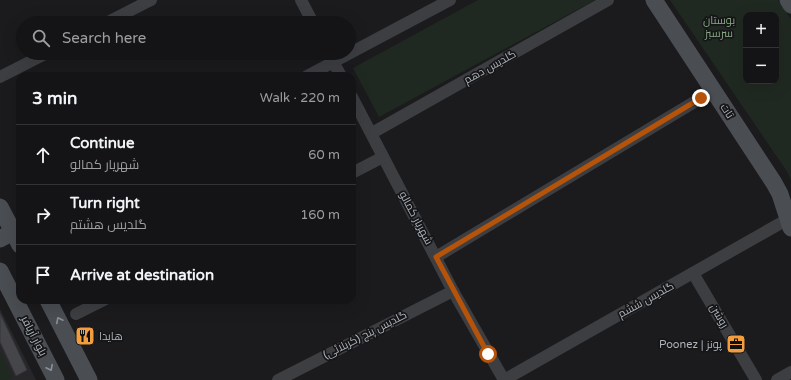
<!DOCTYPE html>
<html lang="en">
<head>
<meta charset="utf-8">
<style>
  body { margin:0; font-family:"Varela Round",Cairo,sans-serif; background:#1d1d1f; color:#f1f3f6 }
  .controls { position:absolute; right:12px; top:12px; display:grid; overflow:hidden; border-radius:8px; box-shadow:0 4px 16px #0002 }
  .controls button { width:36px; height:36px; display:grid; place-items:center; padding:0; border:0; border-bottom:1px solid #333335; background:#141416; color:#f1f3f6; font:20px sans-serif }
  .stop { position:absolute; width:12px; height:12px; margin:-9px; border:3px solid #b45309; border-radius:50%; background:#fff }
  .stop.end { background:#b45309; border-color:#fff; box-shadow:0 1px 4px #0008 }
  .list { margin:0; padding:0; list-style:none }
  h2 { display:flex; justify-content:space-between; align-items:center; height:52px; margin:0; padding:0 16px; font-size:17px }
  h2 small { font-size:13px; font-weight:400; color:#9d9ea1 }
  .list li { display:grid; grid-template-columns:26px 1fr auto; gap:12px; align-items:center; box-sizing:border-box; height:60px; padding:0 16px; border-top:1px solid #333335 }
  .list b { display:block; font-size:15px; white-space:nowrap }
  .list p { margin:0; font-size:13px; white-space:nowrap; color:#9d9ea1 }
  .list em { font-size:13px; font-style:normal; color:#9d9ea1 }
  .icon { flex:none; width:22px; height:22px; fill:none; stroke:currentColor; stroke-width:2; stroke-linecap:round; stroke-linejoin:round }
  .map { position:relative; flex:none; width:791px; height:380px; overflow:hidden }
  .search { position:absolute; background:#141416; box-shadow:0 4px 16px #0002; left:16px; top:16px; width:340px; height:44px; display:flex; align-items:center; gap:10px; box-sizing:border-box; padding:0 14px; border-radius:22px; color:#9d9ea1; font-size:15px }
  .panel { position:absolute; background:#141416; box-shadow:0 4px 16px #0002; left:16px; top:72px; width:340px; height:232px; border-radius:12px }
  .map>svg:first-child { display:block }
  .built { fill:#27272a }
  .green { fill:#202921; fill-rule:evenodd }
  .building { fill:#45464a; stroke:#353539 }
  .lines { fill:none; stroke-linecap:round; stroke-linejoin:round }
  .street { stroke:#3c3e42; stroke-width:12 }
  .secondary { stroke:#4a4d52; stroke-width:17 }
  .oneway { stroke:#8b9097 }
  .route { stroke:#b45309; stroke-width:5 }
  .labels { text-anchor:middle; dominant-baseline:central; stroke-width:3.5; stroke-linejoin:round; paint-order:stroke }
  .park-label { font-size:11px; fill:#87a785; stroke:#161618 }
  .street-label { font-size:11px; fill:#aeb4bc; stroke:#161618 }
  .poi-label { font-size:11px; fill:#aeb4bc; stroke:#161618; text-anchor:start }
</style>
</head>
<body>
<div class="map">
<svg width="791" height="380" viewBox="0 0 791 380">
  <rect width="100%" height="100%" fill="#1b1b1d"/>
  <path class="built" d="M0,309L31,370L36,380H0Z"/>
  <g class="green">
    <path d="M478,0H595L379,117L353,68Z"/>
    <path d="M670,0H778L791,19V181L788,173ZM746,15H776V81H746Z"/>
    <path d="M0,351L13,377L7,380H0Z"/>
  </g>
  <path class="building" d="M0,313L27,370L16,376L0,342Z"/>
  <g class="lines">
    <g class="street">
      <path d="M301,0L313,23"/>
      <path d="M106,23L151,0"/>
      <path d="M328,53L341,76"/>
      <path d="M307,76L450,0"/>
      <path d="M0,77L47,53"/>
      <path d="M352,97L453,291L504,380"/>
      <path d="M372,133L608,0"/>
      <path d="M352,173L383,157"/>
      <path d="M436,257L701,98"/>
      <path d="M693,273L756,380"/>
      <path d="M76,314L104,300"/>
      <path d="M278,380L453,291"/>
      <path d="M504,380L788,219"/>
      <path d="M777,380L791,372"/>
    </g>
    <g class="secondary">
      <path d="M654,0L774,183L780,194L791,228"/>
      <path d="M788,0L791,5"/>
      <path d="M0,207L20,245"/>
      <path d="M0,239L13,232"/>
      <path d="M0,271L56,380"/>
      <path d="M48,300L89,380"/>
    </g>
  </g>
  <defs><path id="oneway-chevron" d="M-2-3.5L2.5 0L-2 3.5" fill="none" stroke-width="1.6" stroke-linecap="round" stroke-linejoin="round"/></defs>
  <g class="oneway">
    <use href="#oneway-chevron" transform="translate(59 320) rotate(-117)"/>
    <use href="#oneway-chevron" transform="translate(50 368) rotate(63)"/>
  </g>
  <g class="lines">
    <path class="route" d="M488,354L436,257L701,98"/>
  </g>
  <defs>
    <g id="restaurant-square" transform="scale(1)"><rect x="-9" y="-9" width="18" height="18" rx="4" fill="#f29d3e" stroke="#161618"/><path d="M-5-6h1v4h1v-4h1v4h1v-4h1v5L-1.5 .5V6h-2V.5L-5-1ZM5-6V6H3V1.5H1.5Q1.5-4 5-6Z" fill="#111"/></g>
    <g id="office-square" transform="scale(1)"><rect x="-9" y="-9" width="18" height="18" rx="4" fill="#f29d3e" stroke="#161618"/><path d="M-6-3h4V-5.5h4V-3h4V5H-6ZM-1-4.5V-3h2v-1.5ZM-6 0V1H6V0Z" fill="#111"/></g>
  </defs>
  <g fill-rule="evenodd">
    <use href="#restaurant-square" x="85" y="336"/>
    <use href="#office-square" x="736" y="344"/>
  </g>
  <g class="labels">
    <g class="park-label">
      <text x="719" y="20">بوستان<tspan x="719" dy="13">سرسبز</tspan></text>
    </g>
    <g class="street-label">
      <text transform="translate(490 67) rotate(-29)">گلدیس دهم</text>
      <text transform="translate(727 111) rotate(57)">تات</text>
      <text transform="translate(416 218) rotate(62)">شهریار کمالو</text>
      <text transform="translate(646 300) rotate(-29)">گلدیس ششم</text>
      <text transform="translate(719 316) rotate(59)">روشن</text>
      <text transform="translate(365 335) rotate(-27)">گلدیس پنج (کربلائی)</text>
      <text transform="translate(34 336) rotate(63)">بلوار آریافر</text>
    </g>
    <g class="poi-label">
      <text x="99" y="336">هایدا</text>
      <text x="722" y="344" text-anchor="end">Poonez | پونز</text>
    </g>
  </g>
</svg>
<div class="controls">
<button>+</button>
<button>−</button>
</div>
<div class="stop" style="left:488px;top:354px"></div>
<div class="stop end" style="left:701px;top:98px"></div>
<div class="search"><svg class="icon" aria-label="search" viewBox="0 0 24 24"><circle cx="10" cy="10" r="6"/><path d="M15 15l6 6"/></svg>Search here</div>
<section class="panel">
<h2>3 min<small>Walk · 220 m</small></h2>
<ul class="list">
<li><svg class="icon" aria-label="ahead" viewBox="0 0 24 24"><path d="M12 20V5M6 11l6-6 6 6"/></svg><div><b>Continue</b><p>شهریار کمالو</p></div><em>60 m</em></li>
<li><svg class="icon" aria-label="right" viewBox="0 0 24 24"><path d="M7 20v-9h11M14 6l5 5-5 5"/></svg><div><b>Turn right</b><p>گلدیس هشتم</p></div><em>160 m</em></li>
<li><svg class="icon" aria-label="arrive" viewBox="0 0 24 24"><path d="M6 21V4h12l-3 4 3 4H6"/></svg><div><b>Arrive at destination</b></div></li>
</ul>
</section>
</div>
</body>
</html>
